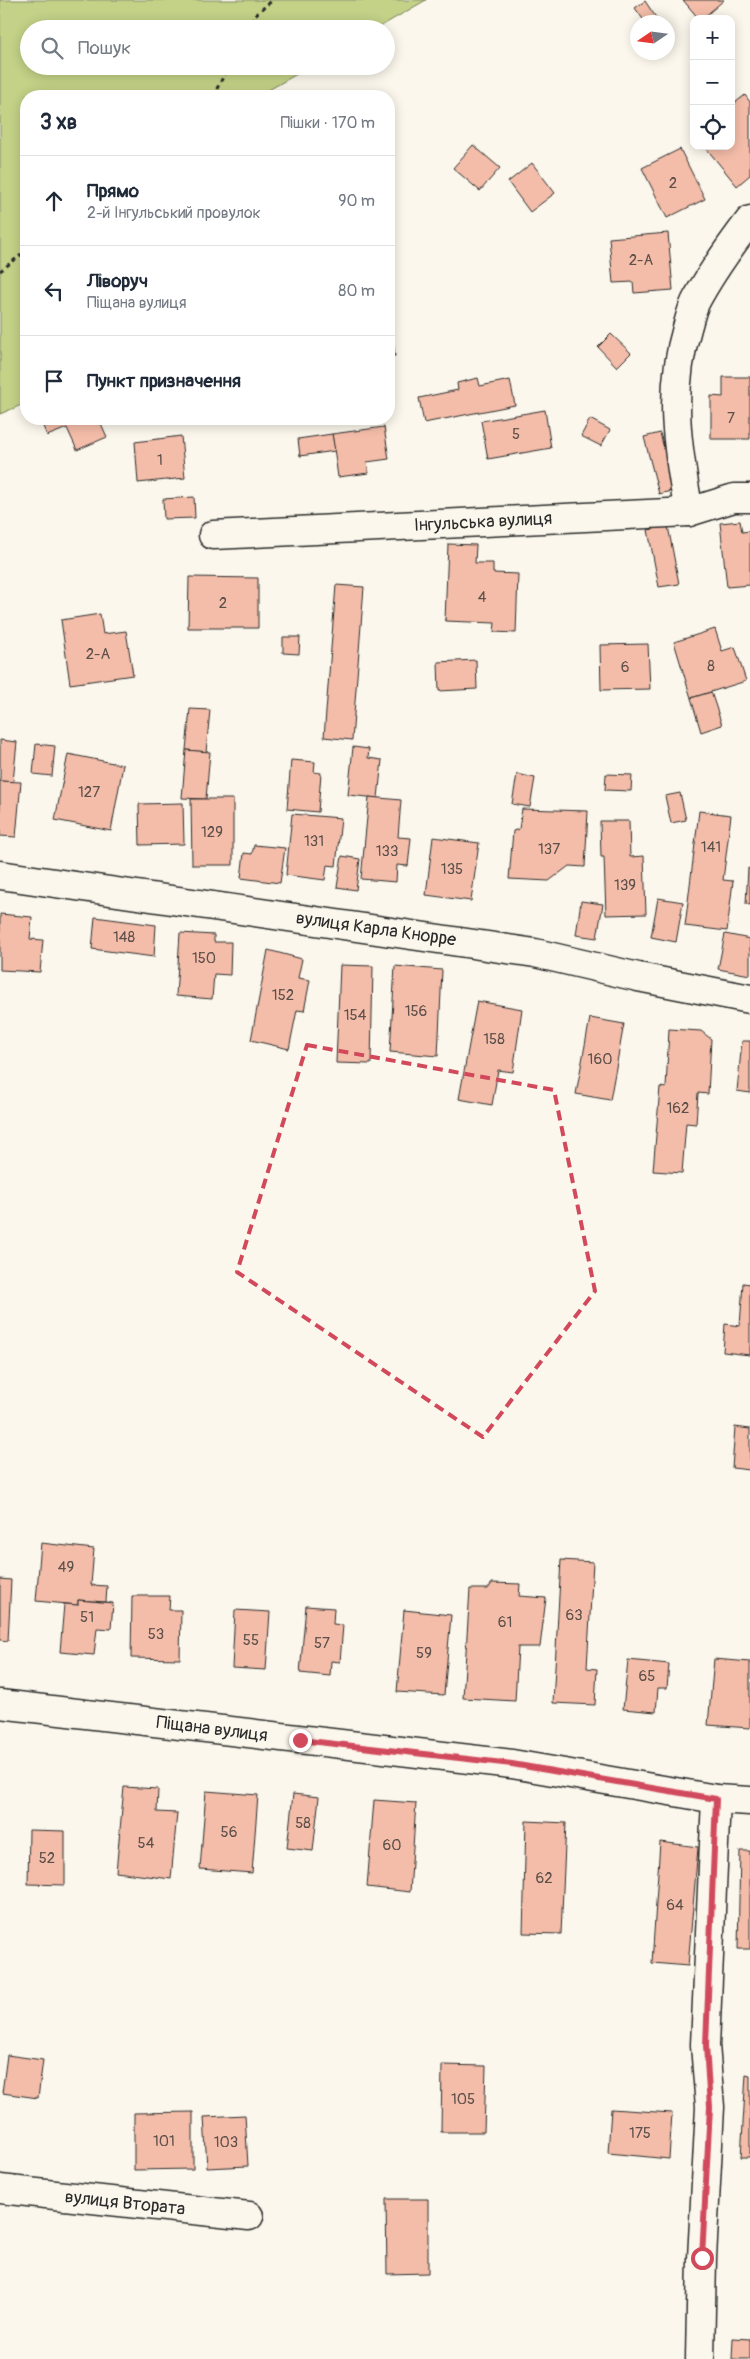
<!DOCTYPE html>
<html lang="uk">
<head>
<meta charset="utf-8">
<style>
  body { margin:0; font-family:Pangolin,sans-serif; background:#f2f2f3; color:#1f2937 }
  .controls { position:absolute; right:15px; top:15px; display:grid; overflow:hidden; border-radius:10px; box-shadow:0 2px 12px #0003 }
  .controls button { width:45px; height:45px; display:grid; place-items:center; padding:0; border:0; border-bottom:1px solid #e0e1e3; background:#fff; color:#1f2937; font:25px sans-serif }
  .compass { position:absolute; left:630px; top:15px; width:45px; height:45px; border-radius:50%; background:#fff; box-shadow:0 2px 12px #0003; rotate:257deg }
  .stop { position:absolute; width:15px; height:15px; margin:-11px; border:4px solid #d1495b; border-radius:50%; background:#fff }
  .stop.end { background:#d1495b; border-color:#fff; box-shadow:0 1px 5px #0008 }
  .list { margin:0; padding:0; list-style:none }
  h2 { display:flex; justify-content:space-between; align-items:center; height:65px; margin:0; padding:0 20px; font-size:21px }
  h2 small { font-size:16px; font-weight:400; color:#747a83 }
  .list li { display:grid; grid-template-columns:32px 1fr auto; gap:15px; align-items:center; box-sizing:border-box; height:90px; padding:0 20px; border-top:1px solid #e0e1e3 }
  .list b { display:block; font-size:19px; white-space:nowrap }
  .list p { margin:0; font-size:16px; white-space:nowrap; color:#747a83 }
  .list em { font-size:16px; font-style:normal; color:#747a83 }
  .icon { flex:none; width:28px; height:28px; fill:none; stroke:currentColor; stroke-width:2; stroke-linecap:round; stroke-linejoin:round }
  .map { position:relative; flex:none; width:750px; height:2359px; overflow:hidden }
  .search { position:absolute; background:#fff; box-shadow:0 2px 12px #0003; left:20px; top:20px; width:375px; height:55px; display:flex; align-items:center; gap:12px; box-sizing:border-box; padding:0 18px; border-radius:28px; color:#747a83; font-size:19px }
  .panel { position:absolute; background:#fff; box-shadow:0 2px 12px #0003; left:20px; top:90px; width:375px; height:335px; border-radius:20px }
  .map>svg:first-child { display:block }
  .green { fill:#c3d287; stroke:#777e59 }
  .building { fill:#f4bda9; stroke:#2b2b2b }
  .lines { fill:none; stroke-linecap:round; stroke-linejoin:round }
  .street-casing { stroke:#2b2b2b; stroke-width:31 }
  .path { stroke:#2b2b2b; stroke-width:3; stroke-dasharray:4 4; stroke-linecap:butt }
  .street { stroke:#fbf7ec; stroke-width:28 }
  .route { stroke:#d1495b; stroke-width:6 }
  .marked { fill:none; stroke:#d1495b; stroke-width:4; stroke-dasharray:10 6; stroke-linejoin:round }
  .labels { text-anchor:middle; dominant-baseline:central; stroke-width:4; stroke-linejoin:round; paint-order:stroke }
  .number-label { font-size:15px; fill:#5d504a }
  .street-label { font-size:18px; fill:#2b2b2b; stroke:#fbf7ec }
</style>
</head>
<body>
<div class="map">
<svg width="750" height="2359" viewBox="0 0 750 2359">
  <rect width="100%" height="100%" fill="#fbf7ec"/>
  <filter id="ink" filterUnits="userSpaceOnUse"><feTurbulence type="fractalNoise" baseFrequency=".02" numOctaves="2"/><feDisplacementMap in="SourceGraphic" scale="10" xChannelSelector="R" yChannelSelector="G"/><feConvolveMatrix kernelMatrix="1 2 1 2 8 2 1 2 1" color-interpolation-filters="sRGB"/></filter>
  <g filter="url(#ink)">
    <path class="green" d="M0,0H426L376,29H29V66H311L258,96H26V403L0,414Z"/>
    <g class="building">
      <path d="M683,0H724L702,19H699Z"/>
      <path d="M645,1L657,19L652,22H645L635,8Z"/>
      <path d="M745,95L750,102V175L737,186L706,148L731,146V106Z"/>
      <path d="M473,145L500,168L480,191L453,168Z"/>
      <path d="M680,149L705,199L667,218L642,168Z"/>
      <path d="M532,163L555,193L530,212L508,182Z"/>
      <path d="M668,233L673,290L634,293L633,282L613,283L609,238Z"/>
      <path d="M389,331H392L395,356L389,357Z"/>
      <path d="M611,334L631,353L617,367L598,347Z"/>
      <path d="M723,377H750V439H711V396L723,397Z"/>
      <path d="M478,378L480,386L510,380L515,405L424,423L419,398L458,390L457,383Z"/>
      <path d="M545,410L551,448L488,459L481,421Z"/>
      <path d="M40,419H99L107,437L77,450L67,428L47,436Z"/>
      <path d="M590,419L610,430L601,446L581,436Z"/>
      <path d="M384,427L389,459L367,462L369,473L338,477L332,434Z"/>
      <path d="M660,433L675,490L659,494L644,437Z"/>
      <path d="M332,434L335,451L300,456L298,439Z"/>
      <path d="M181,436L185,478L138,483L135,442Z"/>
      <path d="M194,497L195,518L164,519L163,499Z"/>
      <path d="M740,521L742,532L750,531V585L727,587L720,523Z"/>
      <path d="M668,526L679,584L659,587L648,530Z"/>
      <path d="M448,544L476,545L475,563H493V573L518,574L516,633L494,632L495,623L445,621Z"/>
      <path d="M189,577L258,578V628H188Z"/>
      <path d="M336,585L364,587L352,740L324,737Z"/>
      <path d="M100,614L103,634L126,631L133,675L70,684L61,620Z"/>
      <path d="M715,629L722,651L735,647L746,681L691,698L674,642Z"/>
      <path d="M283,637H300L299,654L283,653Z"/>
      <path d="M648,644L650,689L601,690L600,645Z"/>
      <path d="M476,660L477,689L439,691L438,662Z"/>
      <path d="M711,692L722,725L701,732L691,698Z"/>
      <path d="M190,709L210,710L206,752L186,750Z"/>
      <path d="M0,740L17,742L13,782L0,781Z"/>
      <path d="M36,744L55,746L52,776L33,774Z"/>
      <path d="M353,747L369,749L368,758L382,760L378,798L348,795Z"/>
      <path d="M186,750L210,752L206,799L182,798Z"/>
      <path d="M68,754L123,765L111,831L55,820Z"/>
      <path d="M291,760L315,762L314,772L321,773L318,812L287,809Z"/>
      <path d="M517,774L535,778L530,807L512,804Z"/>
      <path d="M606,774L632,775L631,791L605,790Z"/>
      <path d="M0,781L21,782L16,837L0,836Z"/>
      <path d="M680,793L686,820L671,823L665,796Z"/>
      <path d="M369,797L401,800L398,837L411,838L408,866L397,865L396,882L361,879Z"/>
      <path d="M191,799H233V865H192Z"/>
      <path d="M183,803L184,844L140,845L139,804Z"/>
      <path d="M522,809L588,811L585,867L569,866L549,881L509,879L513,831L519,829Z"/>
      <path d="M699,811L731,815L723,880L733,881L727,931L685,926Z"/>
      <path d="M292,814L341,818L336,866L327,865L325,880L286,875Z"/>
      <path d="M600,821H629L630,857L644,856L646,914L606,915L604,857H601Z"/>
      <path d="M433,837L479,843L471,901L426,895Z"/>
      <path d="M254,845L285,848L280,883L241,878L244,853L252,854Z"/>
      <path d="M342,856L360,859L356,890L337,887Z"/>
      <path d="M748,868L750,869V905L746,904Z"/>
      <path d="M658,898L683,902L676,942L651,937Z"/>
      <path d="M581,901L603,904L597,938L576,935Z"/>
      <path d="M0,914L32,917L30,939L43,940L40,972L0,970Z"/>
      <path d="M95,917L156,925L154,957L92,949Z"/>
      <path d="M180,933L214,935V942H231L230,975L214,974L212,999L176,996Z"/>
      <path d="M725,934L750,939V975L718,969Z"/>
      <path d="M268,950L302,959L298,978L310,980L304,1011L297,1010L289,1049L251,1040Z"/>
      <path d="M340,965L373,966L371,1064L336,1063Z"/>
      <path d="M395,966L442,970L438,1056L390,1052Z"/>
      <path d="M477,1001L522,1009L513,1072L498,1070L492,1105L459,1099Z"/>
      <path d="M590,1018L624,1024L610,1100L576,1094Z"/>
      <path d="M669,1029L701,1031L711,1039L708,1094L698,1093L696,1124L686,1123L682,1173L653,1171L660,1087L666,1088Z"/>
      <path d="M742,1041H750V1093L737,1091Z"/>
      <path d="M743,1283L750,1284V1355L723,1352L725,1324L740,1326Z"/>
      <path d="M735,1427L750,1429V1470L732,1468Z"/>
      <path d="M41,1543L94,1549L91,1585L107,1586L106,1602L78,1600V1605L36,1601Z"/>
      <path d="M561,1560L593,1562L587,1668L597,1669L595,1705L553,1703Z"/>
      <path d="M0,1579L11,1580L8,1641L0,1640Z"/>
      <path d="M492,1583L520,1584L519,1596L546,1598L540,1647H518L515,1701L463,1698L470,1589H488Z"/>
      <path d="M132,1596H170L169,1610H181L180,1659L131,1658Z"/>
      <path d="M78,1600L113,1603L111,1629L97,1628L94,1655L60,1652L64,1604L78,1605Z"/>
      <path d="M306,1606L334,1608L333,1624L343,1625L340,1662L331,1661L330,1676L300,1673Z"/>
      <path d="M235,1610L270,1612L266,1670L232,1668Z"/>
      <path d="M404,1610L451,1615L444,1695L397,1692Z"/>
      <path d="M714,1659L750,1662V1728L708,1725Z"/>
      <path d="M628,1660L669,1664L667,1688H658L656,1712L623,1709Z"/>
      <path d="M124,1787L158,1789L157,1812L177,1813L171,1879L116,1872Z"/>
      <path d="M206,1791L258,1795L252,1873L200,1869Z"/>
      <path d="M293,1794L319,1797L313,1851L287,1848Z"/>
      <path d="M374,1800L416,1803L410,1892L367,1887Z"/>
      <path d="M526,1821L566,1823L561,1934L523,1933Z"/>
      <path d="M29,1830L65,1831V1885L28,1884Z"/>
      <path d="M660,1842L698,1847L688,1966L652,1963Z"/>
      <path d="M740,1851H750V1949H738Z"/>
      <path d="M7,2055L43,2060L38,2098L2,2093Z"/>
      <path d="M442,2065L486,2066L484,2132H441Z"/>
      <path d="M746,2074L750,2075V2157H741Z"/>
      <path d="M611,2109L672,2113L669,2159L608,2153Z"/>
      <path d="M193,2112V2169L134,2170V2113Z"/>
      <path d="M245,2115L248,2166L207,2168L204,2117Z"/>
      <path d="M386,2199H428V2273L387,2274Z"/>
      <path d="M733,2338L750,2339V2359H732Z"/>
    </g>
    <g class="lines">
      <g class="street-casing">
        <g id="street">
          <path d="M689,512C677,447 668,392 687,328C690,318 692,307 697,299C712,271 731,245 750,220"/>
          <path d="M213,535L689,512L734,498H750"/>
          <path d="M0,875L535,953L638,977L750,999"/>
          <path d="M0,1704L512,1764L716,1799L750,1801"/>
          <path d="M0,2189L249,2216"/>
          <path d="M700,2359L702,2258L710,2107L705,2045L716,1799"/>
        </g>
      </g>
      <g class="path">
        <path d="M248,29L256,14L273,0"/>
        <path d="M213,96L229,66"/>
        <path d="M0,271L21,255L26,254"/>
      </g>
      <use href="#street" class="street"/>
    </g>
  </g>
  <g class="lines" filter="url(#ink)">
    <path class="route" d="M300,1740L512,1764L716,1799L706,2045L710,2107L702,2258"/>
  </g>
  <path class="marked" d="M307,1045L554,1090L595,1291L483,1437L237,1272Z"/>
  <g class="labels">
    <g class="number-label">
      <text x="673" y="183">2</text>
      <text x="641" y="260">2-А</text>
      <text x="731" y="418">7</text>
      <text x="516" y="434">5</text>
      <text x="160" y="460">1</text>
      <text x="482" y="597">4</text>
      <text x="223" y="603">2</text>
      <text x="98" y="654">2-А</text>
      <text x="711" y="666">8</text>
      <text x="625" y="667">6</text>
      <text x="89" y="792">127</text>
      <text x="212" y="832">129</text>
      <text x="314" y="841">131</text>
      <text x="711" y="847">141</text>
      <text x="549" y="849">137</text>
      <text x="387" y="851">133</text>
      <text x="452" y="869">135</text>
      <text x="625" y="885">139</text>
      <text x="124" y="937">148</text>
      <text x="204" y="958">150</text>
      <text x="283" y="995">152</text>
      <text x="416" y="1011">156</text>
      <text x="355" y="1015">154</text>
      <text x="494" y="1039">158</text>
      <text x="600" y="1059">160</text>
      <text x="678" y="1108">162</text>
      <text x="66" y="1567">49</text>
      <text x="574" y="1615">63</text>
      <text x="87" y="1617">51</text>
      <text x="505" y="1622">61</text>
      <text x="156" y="1634">53</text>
      <text x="251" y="1640">55</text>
      <text x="322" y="1643">57</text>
      <text x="424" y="1653">59</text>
      <text x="647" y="1676">65</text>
      <text x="303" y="1823">58</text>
      <text x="229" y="1832">56</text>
      <text x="146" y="1843">54</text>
      <text x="392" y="1845">60</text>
      <text x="47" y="1858">52</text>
      <text x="544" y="1878">62</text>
      <text x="675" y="1905">64</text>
      <text x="463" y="2099">105</text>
      <text x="640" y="2133">175</text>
      <text x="164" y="2141">101</text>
      <text x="226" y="2142">103</text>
    </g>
    <g class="street-label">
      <text transform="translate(483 522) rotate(-3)">Інгульська вулиця</text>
      <text transform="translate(376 929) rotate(8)">вулиця Карла Кнорре</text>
      <text transform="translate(212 1729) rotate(7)">Піщана вулиця</text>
      <text transform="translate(125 2203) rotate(6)">вулиця Втората</text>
    </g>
  </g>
</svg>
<div class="controls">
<button>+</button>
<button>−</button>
<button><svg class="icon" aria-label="locate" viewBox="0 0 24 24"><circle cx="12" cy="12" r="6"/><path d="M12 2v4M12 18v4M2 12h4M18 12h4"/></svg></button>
</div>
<svg class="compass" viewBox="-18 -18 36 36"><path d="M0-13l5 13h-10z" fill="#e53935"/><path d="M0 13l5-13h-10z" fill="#747a83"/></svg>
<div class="stop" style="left:702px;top:2258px"></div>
<div class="stop end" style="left:300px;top:1740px"></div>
<div class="search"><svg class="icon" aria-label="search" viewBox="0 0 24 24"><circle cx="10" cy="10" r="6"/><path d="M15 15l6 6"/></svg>Пошук</div>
<section class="panel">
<h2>3 хв<small>Пішки · 170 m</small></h2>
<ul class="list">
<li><svg class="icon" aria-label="ahead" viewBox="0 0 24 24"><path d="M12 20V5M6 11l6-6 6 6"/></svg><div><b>Прямо</b><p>2-й Інгульський провулок</p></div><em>90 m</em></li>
<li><svg class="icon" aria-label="left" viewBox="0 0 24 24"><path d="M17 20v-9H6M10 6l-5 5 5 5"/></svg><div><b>Ліворуч</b><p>Піщана вулиця</p></div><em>80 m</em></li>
<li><svg class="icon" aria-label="arrive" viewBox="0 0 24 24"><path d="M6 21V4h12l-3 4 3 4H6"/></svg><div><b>Пункт призначення</b></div></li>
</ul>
</section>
</div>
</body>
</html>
